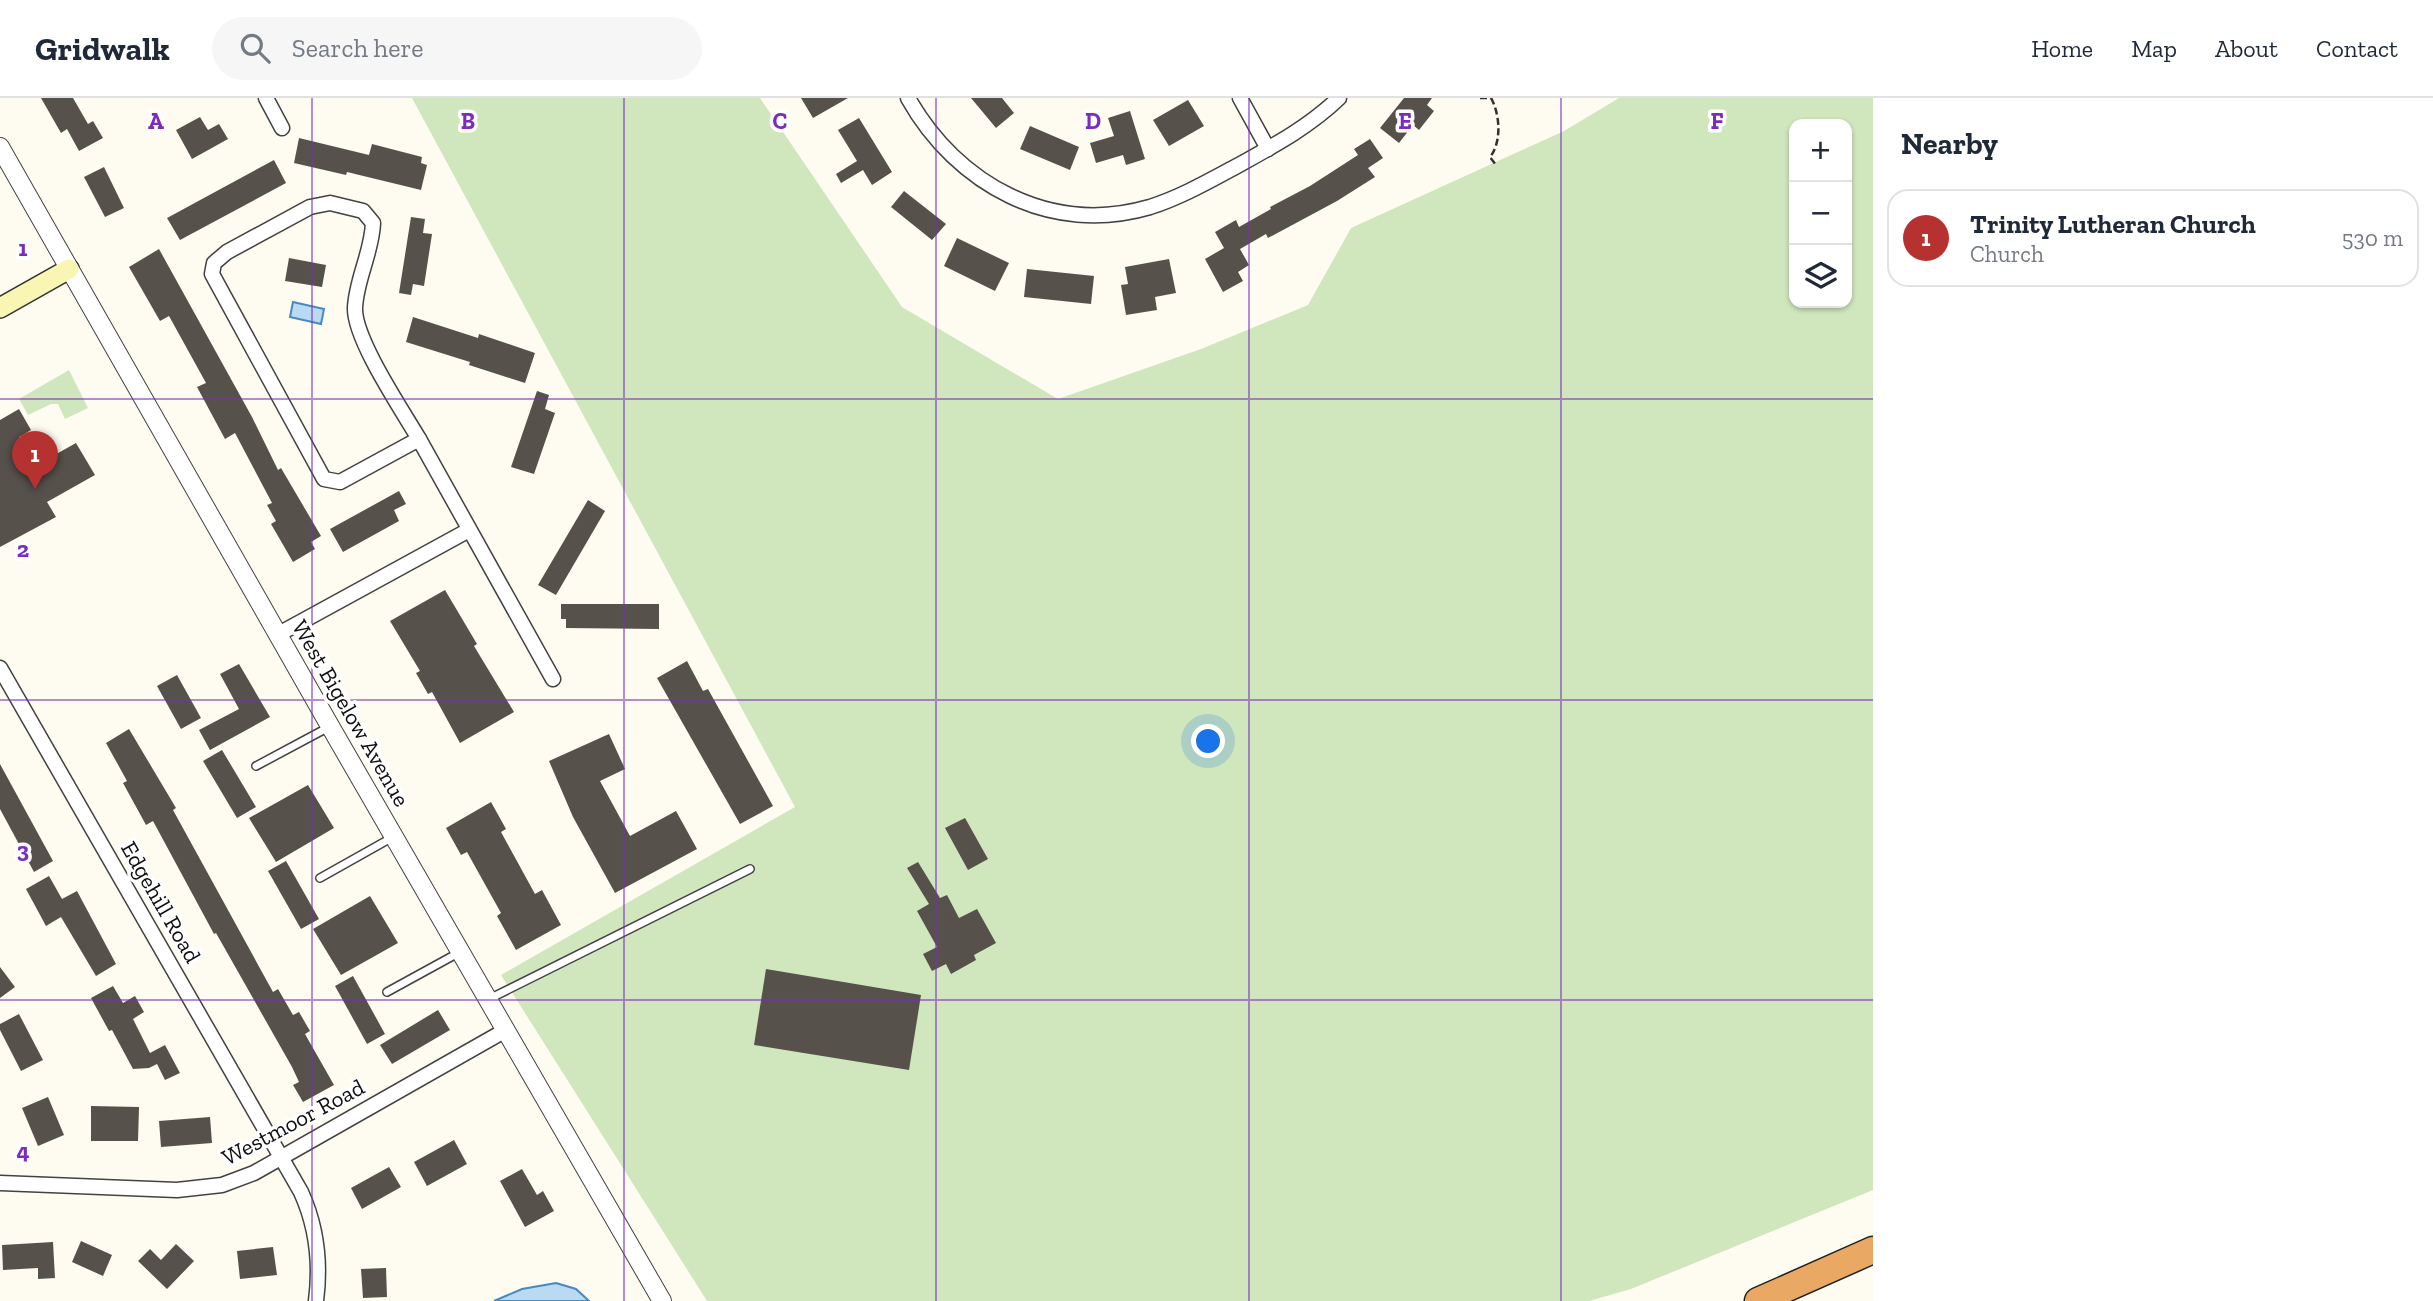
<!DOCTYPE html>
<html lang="en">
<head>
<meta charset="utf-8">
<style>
  body { margin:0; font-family:"Zilla Slab",serif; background:#f6f6f7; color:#1f2937 }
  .controls { position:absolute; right:21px; top:21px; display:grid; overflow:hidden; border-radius:14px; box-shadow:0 2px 5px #0004 }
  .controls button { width:63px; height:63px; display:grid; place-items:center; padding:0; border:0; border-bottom:2px solid #e0e1e3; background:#fff; color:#1f2937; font:35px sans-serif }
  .you { position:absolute; left:1209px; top:644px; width:24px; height:24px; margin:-18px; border:5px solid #fff; border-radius:50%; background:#1a73e8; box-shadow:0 0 0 10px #1a73e833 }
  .badge { display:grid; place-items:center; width:46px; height:46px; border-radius:50%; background:#b53231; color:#fff; font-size:23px; font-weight:700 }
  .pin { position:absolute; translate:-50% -58px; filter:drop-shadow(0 2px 4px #0008) }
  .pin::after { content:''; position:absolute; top:37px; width:24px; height:21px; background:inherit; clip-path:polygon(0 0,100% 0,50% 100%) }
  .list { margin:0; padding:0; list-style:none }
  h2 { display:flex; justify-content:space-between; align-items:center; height:91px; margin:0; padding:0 28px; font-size:30px }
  h2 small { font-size:23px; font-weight:400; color:#747a83 }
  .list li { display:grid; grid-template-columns:46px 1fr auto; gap:21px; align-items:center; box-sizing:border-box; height:98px; margin:0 14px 14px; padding:0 14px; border:2px solid #e0e1e3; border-radius:21px }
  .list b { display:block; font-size:26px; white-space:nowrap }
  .list p { margin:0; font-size:23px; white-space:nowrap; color:#747a83 }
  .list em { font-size:23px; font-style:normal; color:#747a83 }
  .icon { flex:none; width:38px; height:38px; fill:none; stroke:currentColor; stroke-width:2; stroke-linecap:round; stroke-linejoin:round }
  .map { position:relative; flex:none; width:1873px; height:1203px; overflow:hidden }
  header { display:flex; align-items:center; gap:42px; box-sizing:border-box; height:98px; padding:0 35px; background:#fff; border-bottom:2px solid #e0e1e3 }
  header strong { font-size:33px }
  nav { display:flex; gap:38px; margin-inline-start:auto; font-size:24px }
  .search { width:490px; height:63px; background:#f6f6f7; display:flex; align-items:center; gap:18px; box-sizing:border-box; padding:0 24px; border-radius:38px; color:#747a83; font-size:26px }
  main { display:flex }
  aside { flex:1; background:#fff }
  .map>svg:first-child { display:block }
  .green { fill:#d0e6bd; fill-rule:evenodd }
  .water { fill:#bad9f2; stroke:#468ac3; stroke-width:2 }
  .building { fill:#57514c }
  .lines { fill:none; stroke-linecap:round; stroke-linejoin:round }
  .service-casing { stroke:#424242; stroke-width:10 }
  .minor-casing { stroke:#424242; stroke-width:17 }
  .tertiary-casing { stroke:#424242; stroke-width:20 }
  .secondary-casing { stroke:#313131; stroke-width:22 }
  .motorway-casing { stroke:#202020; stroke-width:29 }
  .path { stroke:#313131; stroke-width:2.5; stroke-dasharray:7 3.5; stroke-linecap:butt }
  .service { stroke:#fff; stroke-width:7 }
  .minor { stroke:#fff; stroke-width:14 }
  .tertiary { stroke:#fff; stroke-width:18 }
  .secondary { stroke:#f9f5b2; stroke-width:19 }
  .motorway { stroke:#e9a964; stroke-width:26 }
  .grid { fill:none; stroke:#7b2cbf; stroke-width:2; stroke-opacity:0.55 }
  .labels { text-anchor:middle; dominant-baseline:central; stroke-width:7; stroke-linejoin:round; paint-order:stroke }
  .street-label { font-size:23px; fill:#0f0f0f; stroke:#fff }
  .grid-label { font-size:23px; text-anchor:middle; font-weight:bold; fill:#7b2cbf; stroke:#fff; stroke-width:7; stroke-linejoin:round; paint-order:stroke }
</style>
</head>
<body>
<header>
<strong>Gridwalk</strong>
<div class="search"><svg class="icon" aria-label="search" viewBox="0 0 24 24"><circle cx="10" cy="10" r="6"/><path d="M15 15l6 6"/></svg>Search here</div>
<nav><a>Home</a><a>Map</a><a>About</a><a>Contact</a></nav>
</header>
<main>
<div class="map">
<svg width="1873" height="1203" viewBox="0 0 1873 1203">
  <rect width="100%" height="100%" fill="#fefcf1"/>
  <g class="green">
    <path d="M412,0H760L902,209L1058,301L1201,251L1308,207L1351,130L1564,33L1619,0H1873V1092L1631,1191L1589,1203H707L501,877L795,709ZM1794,26H1847V205H1794Z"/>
    <path d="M69,272L88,310L65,321L58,306H51L28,317L19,301Z"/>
  </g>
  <g class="water">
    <path d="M293,204L324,211L321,226L290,219Z"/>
    <path d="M556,1185L576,1191L589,1203H494L522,1191Z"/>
  </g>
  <g class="building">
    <path d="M41,0H73L88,26L93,23L103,40L79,53L67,31L61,35Z"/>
    <path d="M801,0H848L813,20Z"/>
    <path d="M971,0H1002L1014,15L996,30Z"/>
    <path d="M1404,0H1432L1427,7L1434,13L1419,32L1413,27L1399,45L1380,30Z"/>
    <path d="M1188,2L1204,28L1169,48L1153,22Z"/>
    <path d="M1130,13L1145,61L1126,67L1123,57L1096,65L1090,45L1114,38L1108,20Z"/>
    <path d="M200,19L208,32L219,26L228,41L192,61L176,32Z"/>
    <path d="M859,20L892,74L872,87L863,72L841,85L836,76L857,63L838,32Z"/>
    <path d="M1030,28L1079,49L1070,72L1020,51Z"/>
    <path d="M299,40L369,57L372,46L422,59L421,65L427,67L421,92L347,74L346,77L294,65Z"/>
    <path d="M1370,41L1383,60L1368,70L1375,79L1337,103L1268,140L1266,136L1240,151L1249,167L1238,174L1243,183L1223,194L1205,161L1224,150L1215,134L1236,122L1239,129L1271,111L1270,109L1310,88L1358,57L1354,51Z"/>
    <path d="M274,62L286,85L180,142L167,120Z"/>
    <path d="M104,69L124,110L105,119L84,79Z"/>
    <path d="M904,93L946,126L932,142L891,109Z"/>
    <path d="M411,119L425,121L423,135L432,136L424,188L413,186L411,197L399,195Z"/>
    <path d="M957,140L1009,165L995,193L944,168Z"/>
    <path d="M159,151L252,319L278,372L281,370L321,438L311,444L315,451L293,464L271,426L276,423L267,407L272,405L235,335L225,341L197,289L206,285L169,218L160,223L129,169Z"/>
    <path d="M289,160L326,167L322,189L285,183Z"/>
    <path d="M1169,161L1176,195L1155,199L1157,212L1126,217L1121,187L1128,186L1125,169Z"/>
    <path d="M1027,171L1094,178L1091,206L1024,199Z"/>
    <path d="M413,219L478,240L479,236L535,255L525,285L469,267L470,264L406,244Z"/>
    <path d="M537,293L549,297L545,311L555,315L534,376L511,369Z"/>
    <path d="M19,311L31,332L19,339L35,368L76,345L95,377L47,404L56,419L0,449V322Z"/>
    <path d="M399,393L406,406L394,412L399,423L343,454L330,431Z"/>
    <path d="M588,402L605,413L556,497L538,487Z"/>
    <path d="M445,492L477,546L474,548L514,614L460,645L432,594L428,596L416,575L420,573L390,523Z"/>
    <path d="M561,506H659V531L566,530V521H561Z"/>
    <path d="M687,563L703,593L708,591L773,708L740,726L657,580Z"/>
    <path d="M239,566L270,619L210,652L199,632L239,611L220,576Z"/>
    <path d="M177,577L201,620L181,631L157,588Z"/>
    <path d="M129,631L176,710L173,712L273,894L278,891L293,917L299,914L310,933L305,936L334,987L303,1004L293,987L299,984L292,969L216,835L214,836L153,723L146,727L123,685L127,683L106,645Z"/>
    <path d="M609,636L625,671L600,683L630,738L676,713L697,751L615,795L573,719L549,663Z"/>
    <path d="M222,652L256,709L237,720L203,663Z"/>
    <path d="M0,666L53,763L34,774L0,711Z"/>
    <path d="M308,687L334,730L276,764L249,720Z"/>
    <path d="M491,704L506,731L501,734L535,796L542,792L561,827L516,852L497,818L501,815L467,754L461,757L446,730Z"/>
    <path d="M965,720L988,761L968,772L945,730Z"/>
    <path d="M286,763L319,821L301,831L268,773Z"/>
    <path d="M918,764L940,800L947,797L959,820L977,811L996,845L974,857L976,862L951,876L946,866L932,873L923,856L937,849L917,813L929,806L907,770Z"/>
    <path d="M49,778L62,801L77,793L116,866L96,878L61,819L46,828L26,791Z"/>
    <path d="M370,798L398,845L341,877L313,831Z"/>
    <path d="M0,869L15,889L0,900Z"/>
    <path d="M766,871L921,897L909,972L754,947Z"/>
    <path d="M353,878L385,936L367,946L335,888Z"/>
    <path d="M113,888L123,905L135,898L144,914L133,921L150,955L165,947L180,975L165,982L157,966L149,970L133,971L112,932L109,933L91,900Z"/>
    <path d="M438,912L450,932L392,966L380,947Z"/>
    <path d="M19,916L43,962L21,973L0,932V926Z"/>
    <path d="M48,999L64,1037L38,1048L22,1010Z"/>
    <path d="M91,1008L139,1009L138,1043H91Z"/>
    <path d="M210,1019L212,1045L161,1049L159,1023Z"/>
    <path d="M454,1042L467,1066L427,1088L414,1064Z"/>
    <path d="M389,1069L401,1089L362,1111L351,1090Z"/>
    <path d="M522,1071L537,1097L543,1093L554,1113L525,1129L500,1083Z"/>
    <path d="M81,1143L112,1157L103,1178L72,1164Z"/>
    <path d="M53,1144L55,1180L38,1181V1170L3,1172L2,1147Z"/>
    <path d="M176,1146L194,1163L167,1191L138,1163L150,1151L161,1162Z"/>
    <path d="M273,1149L277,1177L240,1181L237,1153Z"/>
    <path d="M386,1170L387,1199L363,1200L361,1171Z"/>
  </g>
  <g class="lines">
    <g class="service-casing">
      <g id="service">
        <path d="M256,668L329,629"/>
        <path d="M320,780L393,739"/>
        <path d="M387,894L460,854"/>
        <path d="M489,901L750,771"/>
      </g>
    </g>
    <g class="minor-casing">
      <g id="minor">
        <path d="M266,0L282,30"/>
        <path d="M908,0C957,87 1051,138 1150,109C1181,99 1209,83 1237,68C1273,48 1309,29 1339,0"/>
        <path d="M1240,0L1268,51"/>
        <path d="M330,105L363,113L373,125C372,154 356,182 355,210C354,241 402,312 419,341L340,384L324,381L212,176L214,165L227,154L310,109Z"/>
        <path d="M419,341L553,581"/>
        <path d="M277,537L469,432"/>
        <path d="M0,570L301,1094C317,1129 321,1164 316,1203"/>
        <path d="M0,1085L177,1092L222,1087L254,1075L506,932"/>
      </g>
    </g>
    <g class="tertiary-casing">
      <path id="tertiary" d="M0,49L330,628L662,1203"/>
    </g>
    <g class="secondary-casing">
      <path id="secondary" d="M0,210L69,171"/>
    </g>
    <g class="motorway-casing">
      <path id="motorway" d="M1758,1203L1873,1152"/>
    </g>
    <g class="path">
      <path d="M1480,0H1491"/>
      <path d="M1491,0C1500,16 1502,44 1490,59L1496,67"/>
    </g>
    <use href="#service" class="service"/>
    <use href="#minor" class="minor"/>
    <use href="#tertiary" class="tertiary"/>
    <use href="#secondary" class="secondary"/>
    <use href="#motorway" class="motorway"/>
  </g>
  <path class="grid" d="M312,0V1203M624,0V1203M936,0V1203M1249,0V1203M1561,0V1203M0,301H1873M0,602H1873M0,902H1873"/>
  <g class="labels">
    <g class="street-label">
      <text transform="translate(351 615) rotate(60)">West Bigelow Avenue</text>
      <text transform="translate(161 804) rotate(60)">Edgehill Road</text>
      <text transform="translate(293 1024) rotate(-28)">Westmoor Road</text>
    </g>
  </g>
  <g class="grid-label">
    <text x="156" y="31">A</text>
    <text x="468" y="31">B</text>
    <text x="780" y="31">C</text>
    <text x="1093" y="31">D</text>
    <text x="1405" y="31">E</text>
    <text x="1717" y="31">F</text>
    <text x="23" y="158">1</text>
    <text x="23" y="459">2</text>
    <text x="23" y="760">3</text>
    <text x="23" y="1061">4</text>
  </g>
</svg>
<div class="controls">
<button>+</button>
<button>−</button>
<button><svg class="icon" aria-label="layers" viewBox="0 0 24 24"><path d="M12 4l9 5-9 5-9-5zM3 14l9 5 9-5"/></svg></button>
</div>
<div class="you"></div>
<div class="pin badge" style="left:35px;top:391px">1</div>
</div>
<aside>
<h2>Nearby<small></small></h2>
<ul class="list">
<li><span class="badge">1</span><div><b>Trinity Lutheran Church</b><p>Church</p></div><em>530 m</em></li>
</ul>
</aside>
</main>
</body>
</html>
